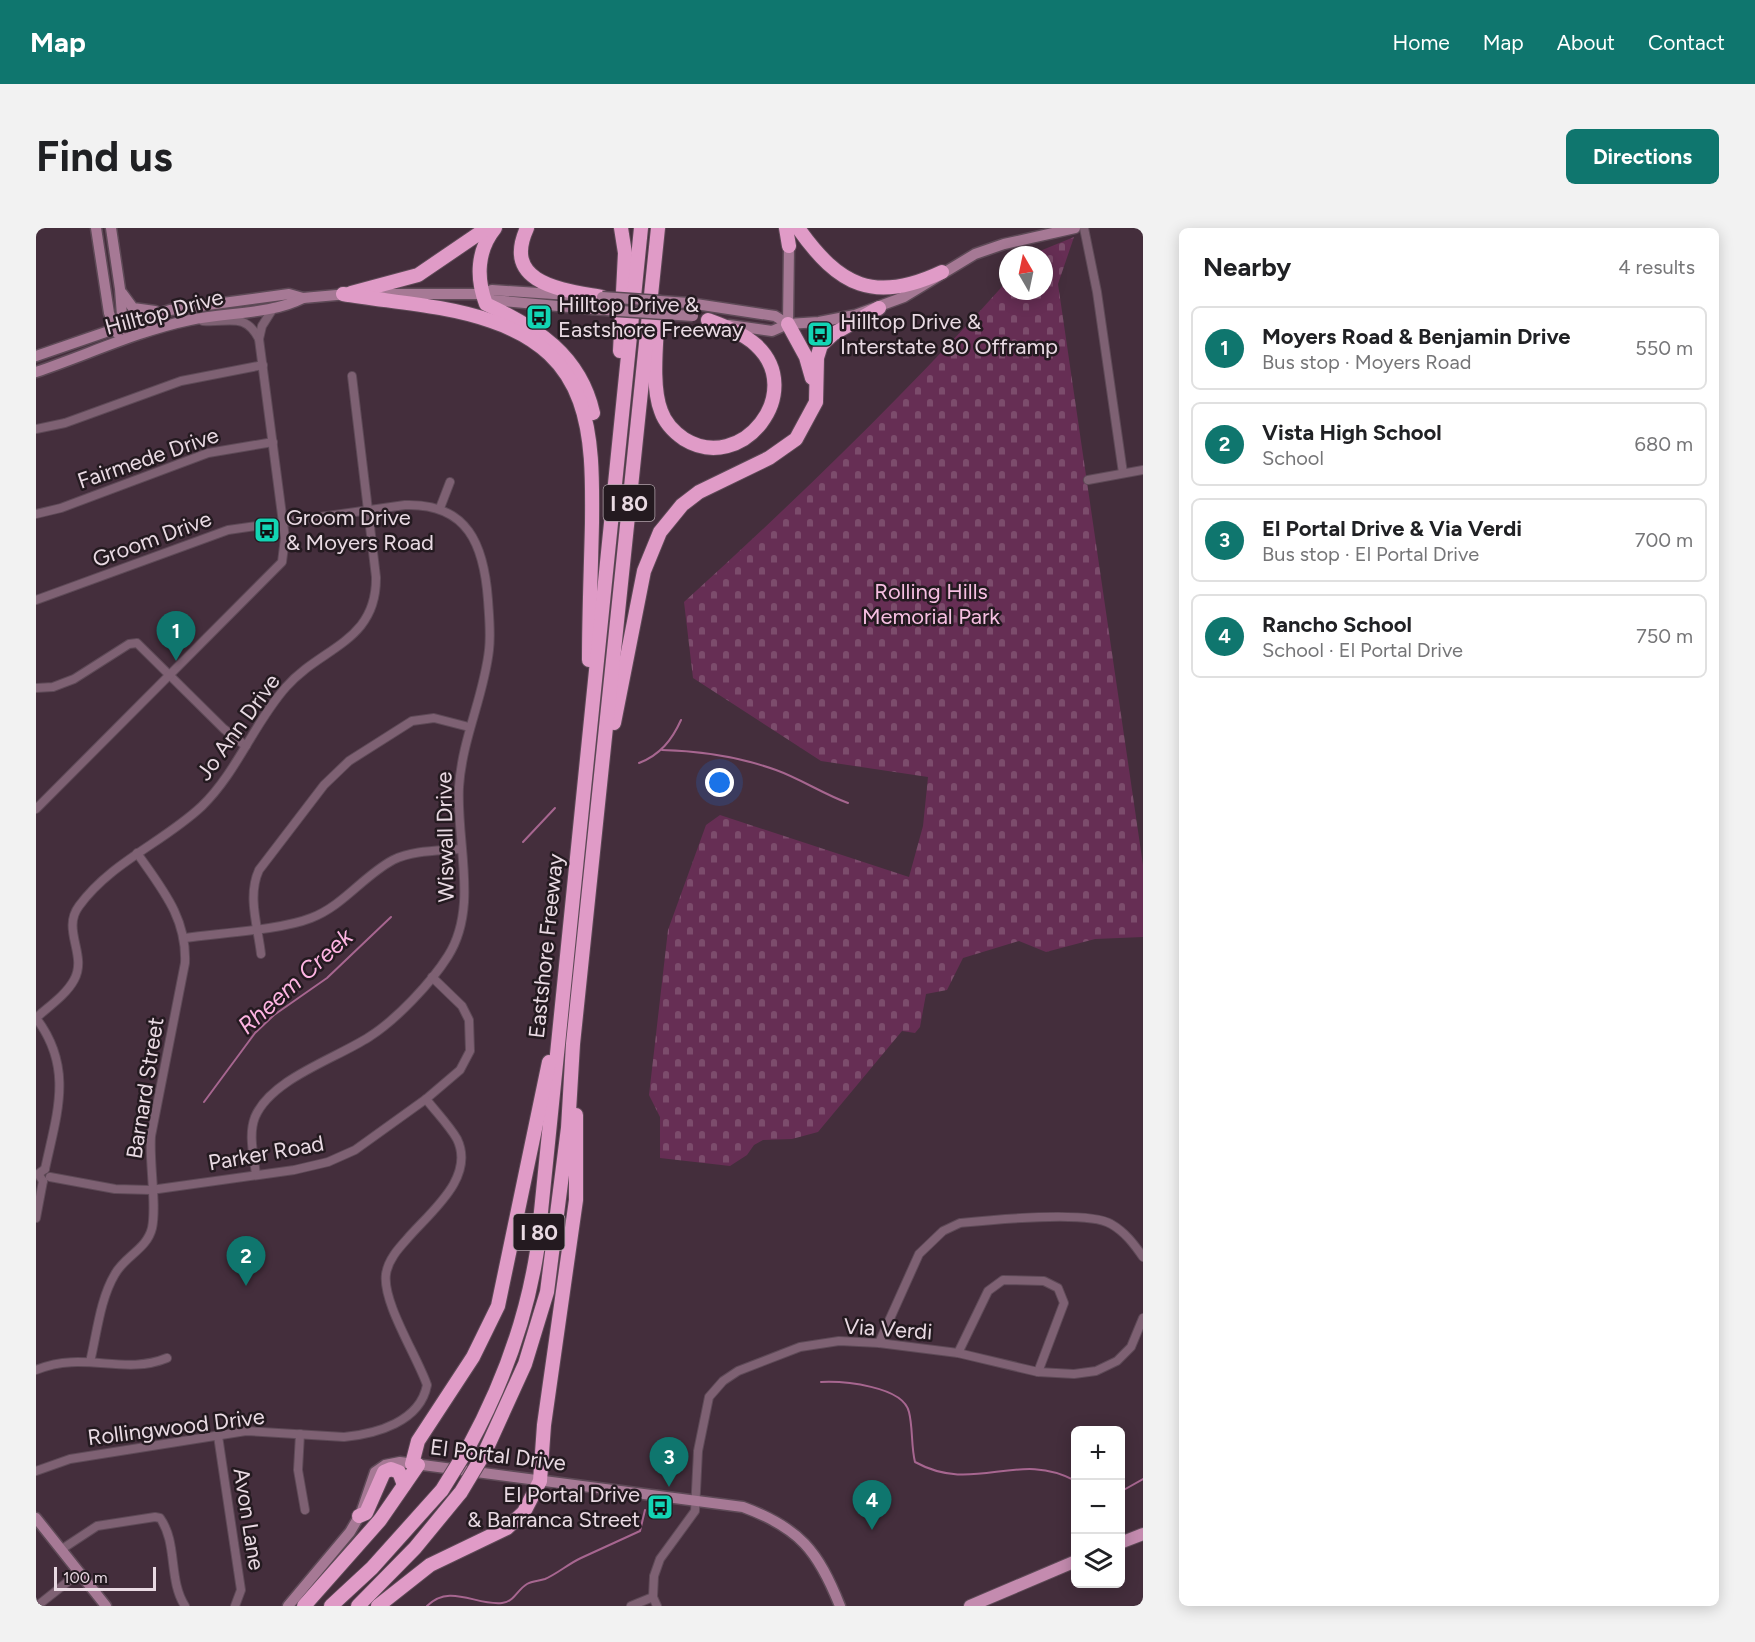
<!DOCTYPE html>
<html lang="en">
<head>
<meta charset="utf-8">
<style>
  body { margin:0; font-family:Figtree,sans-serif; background:#f2f2f2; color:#202124 }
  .controls { position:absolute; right:18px; bottom:18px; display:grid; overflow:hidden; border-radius:9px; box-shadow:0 3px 15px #0003 }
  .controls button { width:54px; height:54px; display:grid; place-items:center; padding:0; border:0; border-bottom:2px solid #e0e0e0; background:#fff; color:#202124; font:30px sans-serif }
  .compass { position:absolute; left:963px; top:18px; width:54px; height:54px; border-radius:50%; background:#fff; box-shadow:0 3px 15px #0003; rotate:351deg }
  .scale { position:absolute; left:18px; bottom:15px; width:102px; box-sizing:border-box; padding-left:6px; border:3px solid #e9dae3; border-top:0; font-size:16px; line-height:21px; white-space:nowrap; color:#e9dae3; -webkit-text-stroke:4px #241a20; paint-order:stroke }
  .you { position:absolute; left:684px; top:555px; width:21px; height:21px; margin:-15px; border:4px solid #fff; border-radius:50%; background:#1a73e8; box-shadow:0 0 0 9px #1a73e833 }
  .badge { display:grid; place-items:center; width:39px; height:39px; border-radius:50%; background:#0f766e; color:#fff; font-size:20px; font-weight:700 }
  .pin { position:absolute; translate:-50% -50px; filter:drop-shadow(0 2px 3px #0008) }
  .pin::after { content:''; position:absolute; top:32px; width:21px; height:18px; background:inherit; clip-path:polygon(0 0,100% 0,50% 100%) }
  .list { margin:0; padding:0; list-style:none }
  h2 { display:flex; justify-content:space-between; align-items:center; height:78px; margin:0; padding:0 24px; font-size:26px }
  h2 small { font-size:20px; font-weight:400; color:#757577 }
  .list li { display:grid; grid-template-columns:39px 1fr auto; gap:18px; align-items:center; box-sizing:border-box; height:84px; margin:0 12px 12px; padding:0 12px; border:2px solid #e0e0e0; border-radius:9px }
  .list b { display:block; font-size:22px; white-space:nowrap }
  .list p { margin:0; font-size:20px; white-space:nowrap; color:#757577 }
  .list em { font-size:20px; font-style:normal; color:#757577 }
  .icon { flex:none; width:33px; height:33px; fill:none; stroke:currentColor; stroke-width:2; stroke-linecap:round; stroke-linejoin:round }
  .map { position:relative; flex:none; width:1107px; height:1378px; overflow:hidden; border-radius:9px }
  header { display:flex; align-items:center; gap:36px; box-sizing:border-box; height:84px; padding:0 30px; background:#0f766e; color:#fff }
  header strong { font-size:28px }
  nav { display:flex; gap:33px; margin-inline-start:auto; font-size:21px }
  .intro { display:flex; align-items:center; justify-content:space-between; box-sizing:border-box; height:144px; padding:0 36px }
  h1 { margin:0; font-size:42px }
  .button { padding:15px 27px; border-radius:9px; background:#0f766e; color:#fff; font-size:21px; font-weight:700 }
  main { display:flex; gap:36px; padding:0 36px }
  aside { flex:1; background:#fff; border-radius:9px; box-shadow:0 3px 15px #0003 }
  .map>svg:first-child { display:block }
  .cemetery { fill:url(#cemetery-stones) }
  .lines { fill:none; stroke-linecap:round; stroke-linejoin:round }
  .stream { stroke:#a76690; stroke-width:2 }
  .street-casing { stroke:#5e4a57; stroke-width:10 }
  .secondary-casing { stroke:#5e4a57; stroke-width:13 }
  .primary-casing { stroke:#5e4a57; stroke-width:14 }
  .highway-casing { stroke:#5e4a57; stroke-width:16 }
  .street { stroke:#7e6173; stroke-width:8 }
  .secondary { stroke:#a67995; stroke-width:10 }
  .primary { stroke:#c48baf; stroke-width:12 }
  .highway { stroke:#e09bc7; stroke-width:14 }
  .secondary-bridge-casing { stroke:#5e4a57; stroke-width:13; stroke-linecap:butt }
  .highway-bridge-casing { stroke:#5e4a57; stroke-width:16; stroke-linecap:butt }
  .secondary-bridge { stroke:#a67995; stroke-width:10 }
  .highway-bridge { stroke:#e09bc7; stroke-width:14 }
  .labels { text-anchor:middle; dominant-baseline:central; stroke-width:5; stroke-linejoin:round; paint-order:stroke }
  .shield { fill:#241a20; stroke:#aea0a8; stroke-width:1.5 }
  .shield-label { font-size:21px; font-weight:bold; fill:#e9dae3 }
  .poi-label { font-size:22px; fill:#e9dae3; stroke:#241a20; text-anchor:start }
  .street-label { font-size:22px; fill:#e9dae3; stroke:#241a20 }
  .park-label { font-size:22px; fill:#f7bfe2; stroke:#241a20 }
  .water-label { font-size:24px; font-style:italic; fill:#feb4e2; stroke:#241a20 }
</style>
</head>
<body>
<header>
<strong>Map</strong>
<nav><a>Home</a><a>Map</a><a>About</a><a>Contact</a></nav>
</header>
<div class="intro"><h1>Find us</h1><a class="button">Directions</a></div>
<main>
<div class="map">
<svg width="1107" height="1378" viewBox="0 0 1107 1378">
  <defs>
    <pattern id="cemetery-stones" width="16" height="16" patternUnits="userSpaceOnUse" patternTransform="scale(1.5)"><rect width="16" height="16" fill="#662e54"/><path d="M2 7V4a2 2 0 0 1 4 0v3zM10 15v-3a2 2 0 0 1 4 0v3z" fill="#7c4c6c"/></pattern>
  </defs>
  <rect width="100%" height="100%" fill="#442e3c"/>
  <path class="cemetery" d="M1038,9L1022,56L1107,637V709L1059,711L1010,724L983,713L927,730L911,762L890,766L884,799L879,805L866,803L782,904L756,911L727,912L718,917L711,927L694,938L624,930V889L613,867L632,702L670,597L684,587L873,649L887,598L892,549L785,533L657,450L648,374C760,272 871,165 972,52V63H1008V27H994Z"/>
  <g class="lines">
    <g class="stream">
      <path d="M626,522C664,523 704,529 740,542C765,551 787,566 812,575"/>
      <path d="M603,535C624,527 636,512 645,492"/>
      <path d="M487,614L519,580"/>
      <path d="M168,874L219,805L238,787L291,750L355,689"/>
      <path d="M785,1154C807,1153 867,1158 873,1184C877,1200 875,1218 879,1234C939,1267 981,1221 1040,1253"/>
      <path d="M1084,1264L1107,1251"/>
      <path d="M391,1378C414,1355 440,1378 466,1375C478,1374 481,1362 491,1356C496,1353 503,1353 509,1351C521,1346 532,1336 545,1330C565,1321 584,1312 604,1303L609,1282"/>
    </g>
    <g class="street-casing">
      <g id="street">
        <path d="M1048,0L1061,64L1087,245"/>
        <path d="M167,93C193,95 209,84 223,111"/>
        <path d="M0,201L29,195L145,153L227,137"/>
        <path d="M1052,252L1107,242"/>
        <path d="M404,280L414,254"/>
        <path d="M0,286L25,280L172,225L237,214"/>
        <path d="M0,372L192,302L369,277C432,275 448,317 452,372C453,388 455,405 453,422C448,468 426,511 423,559C420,615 443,679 412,728C395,755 360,792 333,809C299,831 235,851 219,889C212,907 218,928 220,947"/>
        <path d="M0,460L17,459L38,451L93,416L101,415L188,501L210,518"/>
        <path d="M0,581L246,334L249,310L223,111L226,98L238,79"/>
        <path d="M149,710C184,705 245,702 275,690C307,678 327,648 357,632C377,622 403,623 424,621"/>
        <path d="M225,726C222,699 211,668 223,642L288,557L313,533L376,493L398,490L433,499"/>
        <path d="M0,790C12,779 30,767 38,752C52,727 25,702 43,678C75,634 128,614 166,578C201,544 218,495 250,459C285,419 341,414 340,349L316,148"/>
        <path d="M0,790C38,840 21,885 9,941"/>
        <path d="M14,949L79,961L115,962L258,942L292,934L319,922L390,871L424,842L434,823L433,792L426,778L396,749"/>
        <path d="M7,953L2,946L9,941"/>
        <path d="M0,990L7,953"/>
        <path d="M843,1115L883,1026L907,1003L924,995C954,992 1052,982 1075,996C1089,1004 1098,1016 1107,1029"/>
        <path d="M922,1125L952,1063L967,1052L1008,1053L1022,1060L1028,1075L1002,1144"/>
        <path d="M54,1134C61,1105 64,1071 79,1046C89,1028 111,1021 116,1000C121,977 113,935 115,908L149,735C151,690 126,661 101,625"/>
        <path d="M0,1142C48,1122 87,1148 131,1130"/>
        <path d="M264,1206L262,1242L269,1282"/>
        <path d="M182,1208L205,1362L199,1378"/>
        <path d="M0,1243L34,1231L210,1203L308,1209C340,1206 384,1194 391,1157C381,1128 346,1074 350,1046C352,1032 362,1021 371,1011C393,985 440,950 421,911C413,897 400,884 390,871"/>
        <path d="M26,1321L61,1298L119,1289L124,1290C142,1315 132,1352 149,1378"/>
        <path d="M1,1378L44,1344"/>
        <path d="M595,1378L617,1369"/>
        <path d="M621,1378L617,1369L618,1348L624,1331L659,1283L662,1223L673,1169L687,1153L702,1143L764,1119L803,1113L843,1115L922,1125L1002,1144L1038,1146L1060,1143L1081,1133L1095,1119L1107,1090"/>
      </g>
    </g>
    <g class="secondary-casing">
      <g id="secondary">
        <path d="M60,0L73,85L81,105"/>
        <path d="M75,0L84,61L87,101"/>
        <path d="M86,65L97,80L119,83"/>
        <path d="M340,66H446L456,62L533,67"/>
        <path d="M447,66L456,72L555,81"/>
        <path d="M653,75L739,88L752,96"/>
        <path d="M752,96L753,18"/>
        <path d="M693,97L736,103L752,96L783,94L819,87L868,69L939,26L968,16L1039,0"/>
        <path d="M0,128L134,82L253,66L267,70L312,66"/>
        <path d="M0,144C51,127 101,103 154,92C190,84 234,87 267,70"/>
        <path d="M0,1290L70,1378"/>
        <path d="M252,1378L314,1304L325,1285L339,1244L349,1237L364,1234L707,1279C764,1300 782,1323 804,1378"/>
      </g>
    </g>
    <g class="primary-casing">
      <g id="primary">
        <path d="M1084,1315L1107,1306"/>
        <path d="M934,1378L1040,1333"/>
      </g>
    </g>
    <g class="highway-casing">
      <g id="highway">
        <path d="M459,0C441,22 440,50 450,76C501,100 544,127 557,185"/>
        <path d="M491,0C465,57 529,62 566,69"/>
        <path d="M750,0L753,18"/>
        <path d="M762,0C803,58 838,76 906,44"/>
        <path d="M315,65L382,47L451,0"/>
        <path d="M307,66C354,74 410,77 455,93C556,127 557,205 556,295C555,341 553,386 553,432"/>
        <path d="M622,74C622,105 614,155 625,183C629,195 638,204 648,211C706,247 771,164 720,117C707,105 688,98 672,92"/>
        <path d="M752,96L770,129L776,150"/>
        <path d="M584,123L589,25L585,0"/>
        <path d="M578,495L608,343L624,304L646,277L663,264L733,230L760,211L780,174L781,130L785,117L797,106L843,80"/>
        <path d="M432,1220C466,1158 490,1093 501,1023L605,0"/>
        <path d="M449,1224L489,1136L511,1064L532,900L537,816L622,0"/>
        <path d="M376,1236L382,1213L437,1129L462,1078L513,834"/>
        <path d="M323,1288L330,1285L348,1244L355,1241L363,1244L368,1257"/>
        <path d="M268,1378L344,1292L382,1237"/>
        <path d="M295,1378L336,1340L406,1262"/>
        <path d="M322,1378L379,1320L425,1264"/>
        <path d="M342,1378L394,1337L471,1300L488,1284L504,1253L508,1197L540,972V887"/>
      </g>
    </g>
    <use href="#street" class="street"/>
    <use href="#secondary" class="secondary"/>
    <use href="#primary" class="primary"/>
    <use href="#highway" class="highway"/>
    <g class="secondary-bridge-casing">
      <g id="secondary-bridge">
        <path d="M566,69L653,75"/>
        <path d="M555,81L657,88"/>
      </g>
    </g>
    <g class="highway-bridge-casing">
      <g id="highway-bridge">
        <path d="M406,1262L432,1220"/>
        <path d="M425,1264L449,1224"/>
      </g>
    </g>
    <use href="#secondary-bridge" class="secondary-bridge"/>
    <use href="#highway-bridge" class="highway-bridge"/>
  </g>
  <defs>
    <g id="bus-square" transform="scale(1.35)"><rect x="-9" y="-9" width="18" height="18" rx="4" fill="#12d5b4" stroke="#241a20"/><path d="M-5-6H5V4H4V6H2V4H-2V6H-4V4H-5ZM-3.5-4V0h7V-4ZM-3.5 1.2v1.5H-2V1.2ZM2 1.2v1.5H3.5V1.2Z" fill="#111"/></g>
  </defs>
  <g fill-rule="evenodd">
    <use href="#bus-square" x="503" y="89"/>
    <use href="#bus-square" x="784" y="106"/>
    <use href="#bus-square" x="231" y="302"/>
    <use href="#bus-square" x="624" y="1279"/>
  </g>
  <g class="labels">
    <g class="shield">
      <rect x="567.5" y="257" width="51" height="36" rx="4.5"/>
      <rect x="477.5" y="986" width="51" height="36" rx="4.5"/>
    </g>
    <g class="shield-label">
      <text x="593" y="275">I 80</text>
      <text x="503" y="1004">I 80</text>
    </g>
    <g class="poi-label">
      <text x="522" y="76">Hilltop Drive &amp;<tspan x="522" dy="25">Eastshore Freeway</tspan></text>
      <text x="804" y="93">Hilltop Drive &amp;<tspan x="804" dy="25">Interstate 80 Offramp</tspan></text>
      <text x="250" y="289">Groom Drive<tspan x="250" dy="25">&amp; Moyers Road</tspan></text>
      <text x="604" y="1266" text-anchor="end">El Portal Drive<tspan x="604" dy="25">&amp; Barranca Street</tspan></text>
    </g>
    <g class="street-label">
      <text transform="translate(128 84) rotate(-15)">Hilltop Drive</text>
      <text transform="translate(112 230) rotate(-19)">Fairmede Drive</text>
      <text transform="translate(116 311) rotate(-20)">Groom Drive</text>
      <text transform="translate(202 499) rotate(-54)">Jo Ann Drive</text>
      <text transform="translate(409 609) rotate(-91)">Wiswall Drive</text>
      <text transform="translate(510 718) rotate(-84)">Eastshore Freeway</text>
      <text transform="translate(109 860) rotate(-81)">Barnard Street</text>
      <text transform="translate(230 925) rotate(-10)">Parker Road</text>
      <text transform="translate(852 1101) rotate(4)">Via Verdi</text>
      <text transform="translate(140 1199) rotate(-7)">Rollingwood Drive</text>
      <text transform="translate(462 1227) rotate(7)">El Portal Drive</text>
      <text transform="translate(213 1291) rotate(81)">Avon Lane</text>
    </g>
    <g class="park-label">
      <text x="895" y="363">Rolling Hills<tspan x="895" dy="25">Memorial Park</tspan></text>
    </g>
    <g class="water-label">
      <text transform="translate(259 753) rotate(-42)">Rheem Creek</text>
    </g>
  </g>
</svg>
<div class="controls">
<button>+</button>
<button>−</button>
<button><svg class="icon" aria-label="layers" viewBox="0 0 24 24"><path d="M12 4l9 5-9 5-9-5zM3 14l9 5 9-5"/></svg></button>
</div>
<svg class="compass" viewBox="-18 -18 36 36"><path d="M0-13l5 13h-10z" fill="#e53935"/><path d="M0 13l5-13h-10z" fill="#757577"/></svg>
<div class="scale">100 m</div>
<div class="you"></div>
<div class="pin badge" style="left:140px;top:433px">1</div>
<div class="pin badge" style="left:210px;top:1058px">2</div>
<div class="pin badge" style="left:633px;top:1259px">3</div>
<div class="pin badge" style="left:836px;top:1302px">4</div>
</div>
<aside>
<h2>Nearby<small>4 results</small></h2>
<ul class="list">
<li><span class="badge">1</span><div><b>Moyers Road &amp; Benjamin Drive</b><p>Bus stop · Moyers Road</p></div><em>550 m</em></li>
<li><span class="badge">2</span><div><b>Vista High School</b><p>School</p></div><em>680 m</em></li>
<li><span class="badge">3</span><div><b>El Portal Drive &amp; Via Verdi</b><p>Bus stop · El Portal Drive</p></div><em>700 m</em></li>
<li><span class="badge">4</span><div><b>Rancho School</b><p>School · El Portal Drive</p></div><em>750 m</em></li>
</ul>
</aside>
</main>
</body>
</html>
